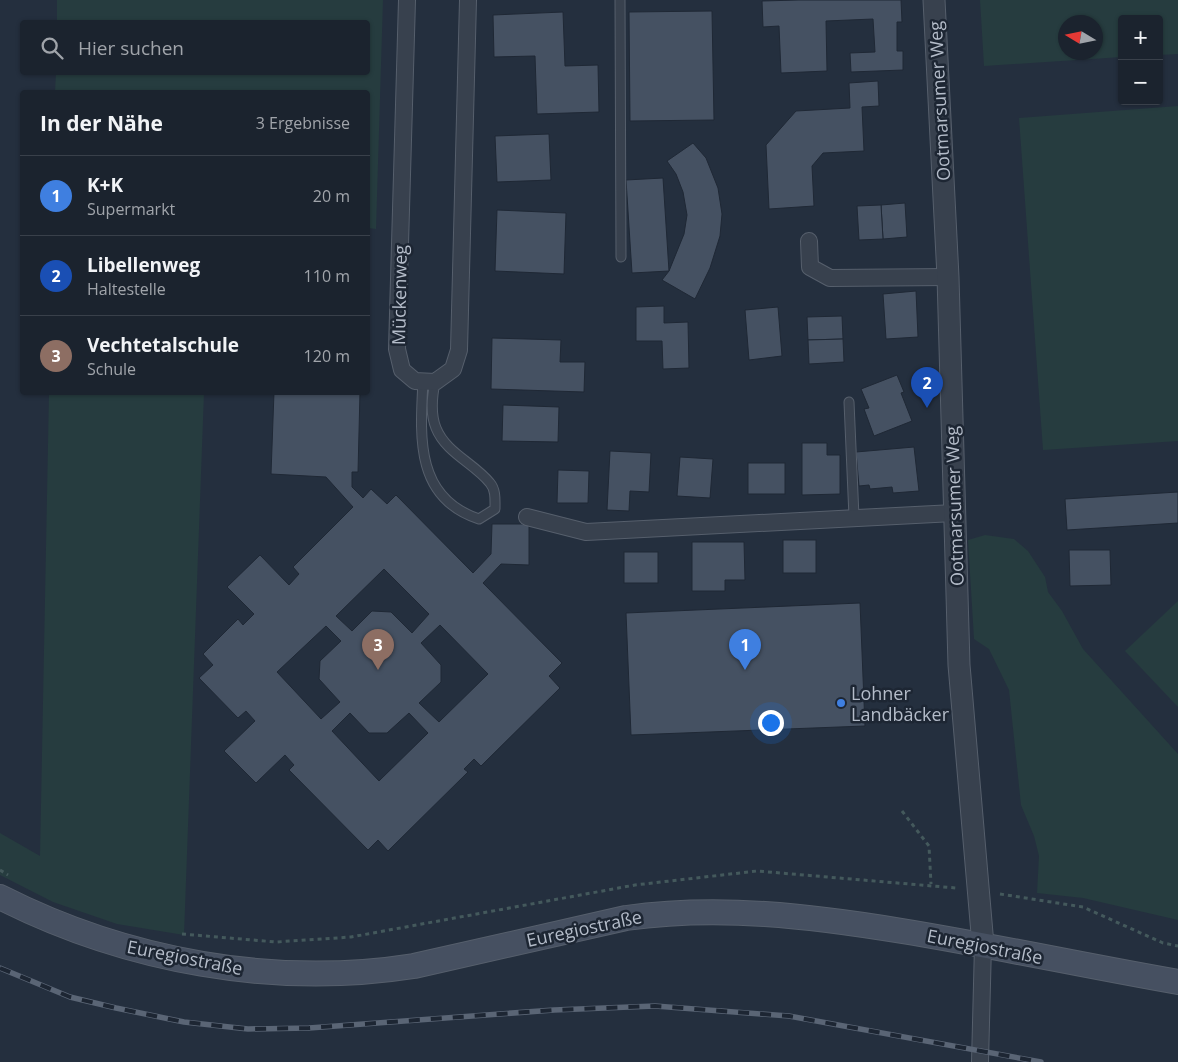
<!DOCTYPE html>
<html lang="de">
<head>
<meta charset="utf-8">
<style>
  body { margin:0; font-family:"Open Sans",sans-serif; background:#242b36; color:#f1f3f6 }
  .controls { position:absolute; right:15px; top:15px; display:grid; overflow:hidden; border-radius:5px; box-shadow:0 1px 4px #0004 }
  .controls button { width:45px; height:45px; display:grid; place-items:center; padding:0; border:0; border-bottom:1px solid #39404a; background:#1b232e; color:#f1f3f6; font:25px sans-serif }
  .compass { position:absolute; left:1058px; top:15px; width:45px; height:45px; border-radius:50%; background:#1b232e; box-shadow:0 1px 4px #0004; rotate:280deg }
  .you { position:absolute; left:770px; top:722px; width:18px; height:18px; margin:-12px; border:4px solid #fff; border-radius:50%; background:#1a73e8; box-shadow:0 0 0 8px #1a73e833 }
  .badge { display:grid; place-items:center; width:32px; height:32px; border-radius:50%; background:#8ab4f8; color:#fff; font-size:16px; font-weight:700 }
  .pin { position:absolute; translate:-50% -41px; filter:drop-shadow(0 1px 2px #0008) }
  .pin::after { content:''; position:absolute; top:26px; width:18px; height:15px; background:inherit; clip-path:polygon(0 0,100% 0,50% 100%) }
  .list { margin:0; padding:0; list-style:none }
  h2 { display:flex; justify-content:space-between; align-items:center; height:65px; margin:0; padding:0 20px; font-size:21px }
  h2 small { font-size:16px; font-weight:400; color:#a0a4aa }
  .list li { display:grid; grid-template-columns:32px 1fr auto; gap:15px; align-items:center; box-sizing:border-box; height:80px; padding:0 20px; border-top:1px solid #39404a }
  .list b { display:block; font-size:19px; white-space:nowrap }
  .list p { margin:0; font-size:16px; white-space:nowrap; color:#a0a4aa }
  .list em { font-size:16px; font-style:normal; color:#a0a4aa }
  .icon { flex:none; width:28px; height:28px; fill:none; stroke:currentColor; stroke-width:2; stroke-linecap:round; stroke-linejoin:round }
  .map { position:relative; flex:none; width:1178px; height:1062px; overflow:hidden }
  .search { position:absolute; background:#1b232e; box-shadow:0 1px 4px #0004; left:20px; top:20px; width:350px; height:55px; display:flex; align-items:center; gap:12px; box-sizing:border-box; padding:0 18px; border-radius:5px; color:#a0a4aa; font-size:19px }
  .panel { position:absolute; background:#1b232e; box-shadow:0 1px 4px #0004; left:20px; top:90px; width:350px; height:305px; border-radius:5px }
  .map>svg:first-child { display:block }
  .green { fill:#263c3f; fill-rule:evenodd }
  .building { fill:#455162; stroke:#1f2835; fill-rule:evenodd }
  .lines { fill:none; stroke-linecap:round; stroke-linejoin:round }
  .service-casing { stroke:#565f6c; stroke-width:11 }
  .minor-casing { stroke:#565f6c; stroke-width:18 }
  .tertiary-casing { stroke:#565f6c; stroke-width:23 }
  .secondary-casing { stroke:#565f6c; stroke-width:26 }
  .path { stroke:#44595c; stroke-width:3; stroke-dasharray:4 4; stroke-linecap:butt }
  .service { stroke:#38414e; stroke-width:9 }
  .minor { stroke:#38414e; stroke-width:16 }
  .tertiary { stroke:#38414e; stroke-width:21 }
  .secondary { stroke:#465061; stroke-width:24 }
  .rail-casing { stroke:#5a6575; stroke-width:5.5 }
  .rail { stroke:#1d2633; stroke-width:4; stroke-dasharray:11; stroke-linecap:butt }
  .shop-dot { fill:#3f7fe0; stroke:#1d2633; stroke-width:2 }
  .labels { text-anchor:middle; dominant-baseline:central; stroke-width:5; stroke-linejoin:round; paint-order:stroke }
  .street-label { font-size:18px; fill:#b4bcc9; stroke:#1d2633 }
  .poi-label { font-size:18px; fill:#b4bcc9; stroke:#1d2633; text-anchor:start }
</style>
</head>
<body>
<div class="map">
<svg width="1178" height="1062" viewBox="0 0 1178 1062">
  <rect width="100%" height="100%" fill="#242f3e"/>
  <g class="green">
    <path d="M57,0H383L376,229L368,228V92H55L56,73L368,72V22H57Z"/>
    <path d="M980,0H1178V54L1159,55V19H1122V57L984,66ZM1066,22H1096V52H1066Z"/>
    <path d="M1178,106V441L1043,450L1019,118Z"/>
    <path d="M49,393H204L184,935L117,924L53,902L0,875V833L40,856Z"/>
    <path d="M985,535L1014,539L1028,551L1045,577L1048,592L1062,611L1083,649L1178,754V920L1083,898L1037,893L1039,856L1034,836L1021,805L1009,690L989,649L974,639L968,540Z"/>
    <path d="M1178,601V707L1125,651Z"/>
  </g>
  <g class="building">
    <path d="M798,0H901L902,22H897V51H903V70L851,72L850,53L875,52L873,19L826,21L827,71L781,73L779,26L763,27L762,1Z"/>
    <path d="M712,11L714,120L630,121L629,12Z"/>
    <path d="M563,12L565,66L598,65L599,112L537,114L535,56L494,57L493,15Z"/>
    <path d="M878,81L879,106L862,107L864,151L823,153L812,166L814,206L769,209L766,145L796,111L850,108L849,83Z"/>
    <path d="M549,134L551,180L497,182L495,136Z"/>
    <path d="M693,143L706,158L718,188L722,214L720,236L710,268L695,299L662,280L669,271L684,234L687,215L683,192L676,174L667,161Z"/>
    <path d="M663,178L669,271L632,273L626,180Z"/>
    <path d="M905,203L907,237L883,239L881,205Z"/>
    <path d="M881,205L883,239L859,240L857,206Z"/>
    <path d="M497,210L566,213L564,274L495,271Z"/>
    <path d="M916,291L918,337L886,339L883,294Z"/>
    <path d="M664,306V323L688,322L689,368L663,369L662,341H636V307Z"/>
    <path d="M778,307L782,356L749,360L745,310Z"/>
    <path d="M842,316L843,339L808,340L807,317Z"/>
    <path d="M492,338L561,340L560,362H585L584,392L491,389Z"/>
    <path d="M843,339L844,362L809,364L808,340Z"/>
    <path d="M897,375L904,392L901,393L912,421L874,436L864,409L869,408L861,389Z"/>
    <path d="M274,392H360L358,472H352V487L363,498L371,489L387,504L396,495L473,573L491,554L492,524H529V565L501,564L483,583L562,663L549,676L560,688L481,766L474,759L464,769L468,772L388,851L378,840L368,850L289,770L294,765L285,755L256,783L224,751L255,721L246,711L238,718L199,678L213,665L203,654L238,619L243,625L254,614L227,587L260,555L289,585L299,574L293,567L353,507L326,477L271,474ZM384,569L429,614L412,633L391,612L372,611L352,631L336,616ZM440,625L488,674L439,722L419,703L441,682V665L421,643ZM326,626L341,641L320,661L319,679L340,702L321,719L277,672ZM350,713L369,733H387L409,713L428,733L379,781L332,731Z"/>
    <path d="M503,405L559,407L558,442L502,441Z"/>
    <path d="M802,443H827V455H840V494L802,495Z"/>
    <path d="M914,447L919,491L893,493L892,487L870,489L869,485L859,486L856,452Z"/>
    <path d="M610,451L651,453L649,492L630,491L629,511L607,510Z"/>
    <path d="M680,457L713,459L710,498L677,496Z"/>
    <rect x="748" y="463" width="37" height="31"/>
    <path d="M558,470L589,471L588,503H557Z"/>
    <path d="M1178,492V523L1067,530L1065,499Z"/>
    <rect x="783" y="540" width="33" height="33"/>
    <path d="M692,542H744L745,580H725V591H692Z"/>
    <path d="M1069,550H1110L1111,585L1070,586Z"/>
    <rect x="624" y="552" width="34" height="31"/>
    <path d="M860,603L865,726L631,735L626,613Z"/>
  </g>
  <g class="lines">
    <g class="service-casing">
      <g id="service">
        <path d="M620,0L621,257"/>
        <path d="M423,381C420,437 415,498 479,519L495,509C495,500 496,490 490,483C474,463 446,453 436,428C430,413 432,397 435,382"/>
        <path d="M849,402L854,517"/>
      </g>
    </g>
    <g class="minor-casing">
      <g id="minor">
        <path d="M407,0L397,349L402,370L415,381L435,382L453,369L459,350L468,0"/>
        <path d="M809,241L810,267L830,278L948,277"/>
        <path d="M527,517L586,532L954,513"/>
        <path d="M980,1062L983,945"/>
      </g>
    </g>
    <g class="tertiary-casing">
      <path id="tertiary" d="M934,0L948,277L959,665L983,945"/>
    </g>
    <g class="secondary-casing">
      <path id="secondary" d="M0,897C126,961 274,988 414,966L626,918C719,905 811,916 902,931C994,946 1086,966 1178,982"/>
    </g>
    <g class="path">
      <path d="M902,811L929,846L931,884"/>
      <path d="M0,870L8,875"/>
      <path d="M1000,894L1083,907L1163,943L1178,946"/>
      <path d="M182,934L276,942L351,937L635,885L757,871L956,888"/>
    </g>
    <use href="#service" class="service"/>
    <use href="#minor" class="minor"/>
    <use href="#tertiary" class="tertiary"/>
    <use href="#secondary" class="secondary"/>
    <g class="rail-casing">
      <path id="rail" d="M0,968L70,997L116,1008L184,1022L248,1029L309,1028L554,1010L655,1006L789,1016L1041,1062"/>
    </g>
    <use href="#rail" class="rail"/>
  </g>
  <circle class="shop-dot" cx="841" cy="703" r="5"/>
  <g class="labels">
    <g class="street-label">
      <text transform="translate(939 101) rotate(-93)">Ootmarsumer Weg</text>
      <text transform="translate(399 295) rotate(-89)">Mückenweg</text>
      <text transform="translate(954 506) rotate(-92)">Ootmarsumer Weg</text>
      <text transform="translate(584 928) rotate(-12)">Euregiostraße</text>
      <text transform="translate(985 946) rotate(11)">Euregiostraße</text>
      <text transform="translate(185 957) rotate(11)">Euregiostraße</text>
    </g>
    <g class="poi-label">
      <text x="851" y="693">Lohner<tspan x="851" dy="21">Landbäcker</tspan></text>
    </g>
  </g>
</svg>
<div class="controls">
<button>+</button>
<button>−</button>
</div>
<svg class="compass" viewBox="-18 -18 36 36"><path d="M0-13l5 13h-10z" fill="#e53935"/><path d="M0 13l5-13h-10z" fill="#a0a4aa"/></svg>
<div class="you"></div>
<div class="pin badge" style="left:745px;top:670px;background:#3f7fe0">1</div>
<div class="pin badge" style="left:927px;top:408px;background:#1a4fb4">2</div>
<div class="pin badge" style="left:378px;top:670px;background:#8d6e63">3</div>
<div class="search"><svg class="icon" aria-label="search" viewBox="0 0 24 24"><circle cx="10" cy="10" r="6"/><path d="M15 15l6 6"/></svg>Hier suchen</div>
<section class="panel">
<h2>In der Nähe<small>3 Ergebnisse</small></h2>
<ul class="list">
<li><span class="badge" style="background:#3f7fe0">1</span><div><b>K+K</b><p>Supermarkt</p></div><em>20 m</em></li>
<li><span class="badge" style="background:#1a4fb4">2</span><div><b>Libellenweg</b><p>Haltestelle</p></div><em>110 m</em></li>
<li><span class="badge" style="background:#8d6e63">3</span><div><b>Vechtetalschule</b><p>Schule</p></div><em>120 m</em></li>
</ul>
</section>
</div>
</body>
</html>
